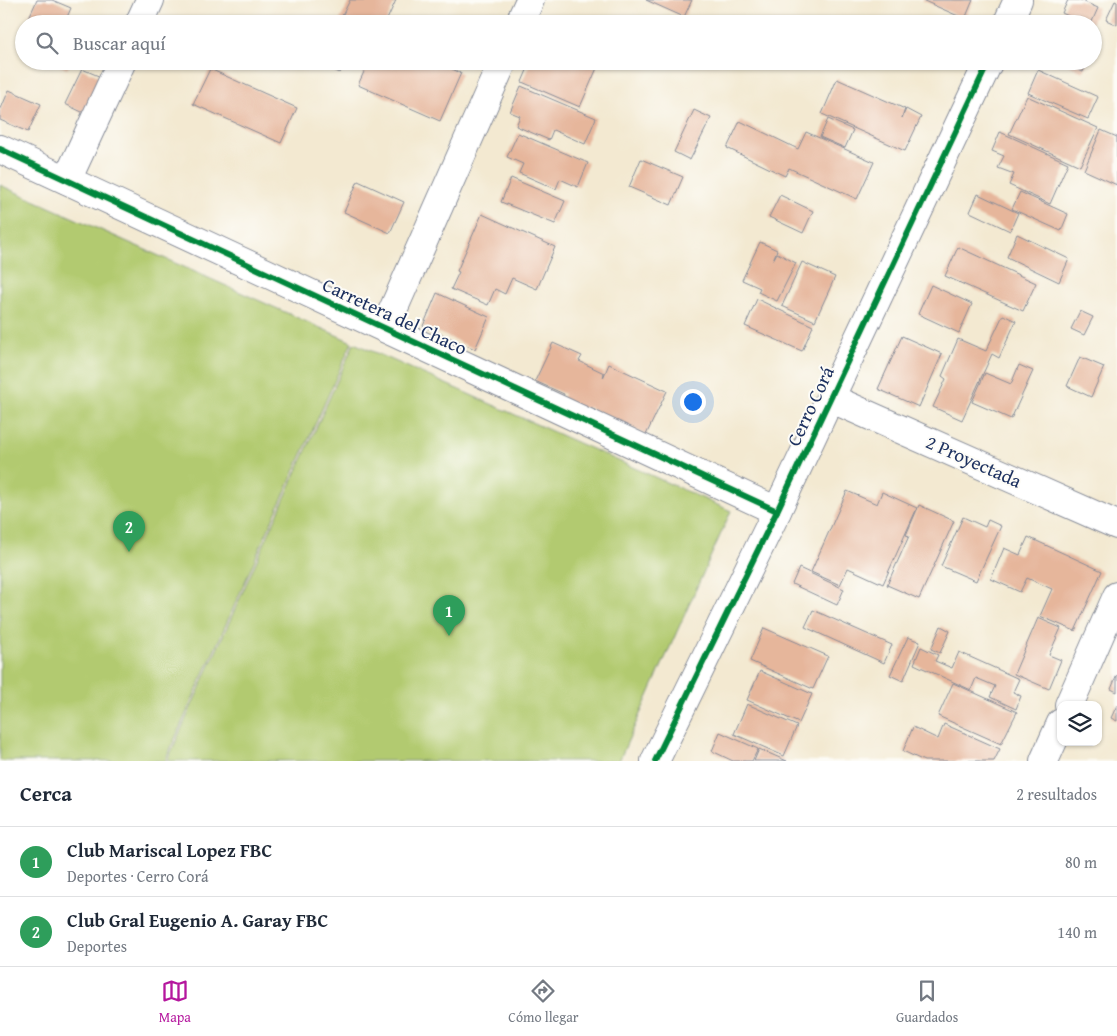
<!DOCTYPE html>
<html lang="es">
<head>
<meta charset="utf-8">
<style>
  body { margin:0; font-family:"Gentium Book Plus",serif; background:#f2f2f3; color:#1f2937 }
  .controls { position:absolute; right:15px; bottom:15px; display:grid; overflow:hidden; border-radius:10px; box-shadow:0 1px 4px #0004 }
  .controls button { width:45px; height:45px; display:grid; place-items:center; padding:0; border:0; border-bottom:1px solid #e0e1e3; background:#fff; color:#1f2937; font:25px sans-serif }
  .you { position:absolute; left:692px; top:401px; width:18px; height:18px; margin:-12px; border:4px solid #fff; border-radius:50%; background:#1a73e8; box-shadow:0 0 0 8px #1a73e833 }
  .badge { display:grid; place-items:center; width:32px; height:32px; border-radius:50%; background:#b5179e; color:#fff; font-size:16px; font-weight:700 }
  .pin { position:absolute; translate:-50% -41px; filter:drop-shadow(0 1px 2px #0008) }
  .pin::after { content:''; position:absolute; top:26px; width:18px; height:15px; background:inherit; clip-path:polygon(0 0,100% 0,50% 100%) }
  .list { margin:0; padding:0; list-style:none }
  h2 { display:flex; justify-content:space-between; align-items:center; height:65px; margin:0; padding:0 20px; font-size:21px }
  h2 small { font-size:16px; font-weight:400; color:#747a83 }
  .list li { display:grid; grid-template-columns:32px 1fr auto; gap:15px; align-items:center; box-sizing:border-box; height:70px; padding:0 20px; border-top:1px solid #e0e1e3 }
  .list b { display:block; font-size:19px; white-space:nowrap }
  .list p { margin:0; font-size:16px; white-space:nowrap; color:#747a83 }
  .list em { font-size:16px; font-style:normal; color:#747a83 }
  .icon { flex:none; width:28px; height:28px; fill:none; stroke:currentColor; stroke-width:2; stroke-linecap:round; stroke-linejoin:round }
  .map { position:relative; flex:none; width:1117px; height:761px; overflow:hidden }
  .search { position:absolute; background:#fff; box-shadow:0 1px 4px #0004; left:15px; right:15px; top:15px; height:55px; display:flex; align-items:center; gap:12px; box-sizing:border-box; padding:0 18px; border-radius:28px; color:#747a83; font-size:19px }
  .sheet { height:205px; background:#fff }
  nav { display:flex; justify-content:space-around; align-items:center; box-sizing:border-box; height:70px; border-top:1px solid #e0e1e3; background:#fff; font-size:14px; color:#747a83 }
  nav a { display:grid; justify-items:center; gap:2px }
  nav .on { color:#b5179e }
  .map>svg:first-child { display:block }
  .green { fill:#b2ca6f; stroke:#667c66 }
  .building { fill:#e6b69b }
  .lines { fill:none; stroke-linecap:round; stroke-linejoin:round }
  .minor-casing { stroke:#878c98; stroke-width:30 }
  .minor { stroke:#fff; stroke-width:28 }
  .cycleway-casing { stroke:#fdfcf7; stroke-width:9 }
  .cycleway { stroke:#00873e; stroke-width:6 }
  .labels { text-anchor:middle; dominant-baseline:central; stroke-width:4; stroke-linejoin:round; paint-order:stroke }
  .street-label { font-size:19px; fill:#1b2f5e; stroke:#fdfcf7 }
</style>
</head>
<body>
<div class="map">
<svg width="1117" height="761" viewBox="0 0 1117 761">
  <rect width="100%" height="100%" fill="#fdfcf7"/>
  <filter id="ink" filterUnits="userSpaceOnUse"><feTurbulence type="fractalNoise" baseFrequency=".02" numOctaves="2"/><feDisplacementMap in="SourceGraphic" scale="10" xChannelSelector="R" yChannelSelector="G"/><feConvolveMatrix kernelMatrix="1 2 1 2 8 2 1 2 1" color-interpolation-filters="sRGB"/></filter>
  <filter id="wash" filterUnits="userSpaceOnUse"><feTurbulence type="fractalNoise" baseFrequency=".0096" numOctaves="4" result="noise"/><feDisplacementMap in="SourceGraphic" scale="20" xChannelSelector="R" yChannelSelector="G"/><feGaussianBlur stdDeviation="1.12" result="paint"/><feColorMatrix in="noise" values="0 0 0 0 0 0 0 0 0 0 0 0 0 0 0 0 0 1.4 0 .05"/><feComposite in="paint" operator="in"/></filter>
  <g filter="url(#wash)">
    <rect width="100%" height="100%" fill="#f3e9d1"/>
    <g class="green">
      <path d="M0,185L352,342L165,761H0Z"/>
      <path d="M354,343L731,511L619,761H167Z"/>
    </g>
    <g id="blocks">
      <g class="building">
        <path d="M37,0H52L71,8L65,22L68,24H26Z"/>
        <path d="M350,0H396L385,24H338Z"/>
        <path d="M646,0H692L684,17Z"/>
        <path d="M922,0H973L965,19Z"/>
        <path d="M1068,0H1080L1098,8L1091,24H1085L1062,13Z"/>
        <path d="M1115,1L1117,2V25L1106,20Z"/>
        <path d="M610,19L620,24H608Z"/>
        <path d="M51,61H71L67,69Z"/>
        <path d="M321,61H345L340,73L320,64Z"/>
        <path d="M369,61H377L393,68L396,61H434L461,73L440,121L358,85Z"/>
        <path d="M531,61H582L597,68L580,107L522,82Z"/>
        <path d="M1060,61H1088L1083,72Z"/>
        <path d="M82,69L101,77L84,113L65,104Z"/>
        <path d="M210,69L297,108L281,143L193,104Z"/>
        <path d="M1038,70L1098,97L1088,119L1028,93Z"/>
        <path d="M837,79L905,109L902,118L906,109L921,117L905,151L822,114Z"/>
        <path d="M521,86L596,118L585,144L553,130L549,140L516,126L520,116L510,112Z"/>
        <path d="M9,90L41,104L28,132L0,120V111Z"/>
        <path d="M1027,96L1098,128L1080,166L1009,134Z"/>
        <path d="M694,110L711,118L690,160L674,152Z"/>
        <path d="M828,119L853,130L845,148L820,137Z"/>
        <path d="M740,121L798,149L806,132L874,162L857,199L789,168L785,176L727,148Z"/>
        <path d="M1101,130L1117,137V185L1084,170Z"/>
        <path d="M1000,132L1068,163L1050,204L1009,185L1014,174L998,168L1004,156L992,151Z"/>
        <path d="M518,133L588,163L578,187L560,179L556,189L519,173L523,164L507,157Z"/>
        <path d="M641,159L683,177L671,205L629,187Z"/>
        <path d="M511,178L565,201L555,224L501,202Z"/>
        <path d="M358,181L404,202L390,233L344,212Z"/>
        <path d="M1020,192L1068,214L1061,231L1012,209Z"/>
        <path d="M978,194L1018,213L1010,231L970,212Z"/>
        <path d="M780,195L813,211L803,233L769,217Z"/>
        <path d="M482,214L555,247L537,289L512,278L505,294L495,289L488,305L451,289L459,272L457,271Z"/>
        <path d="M1017,234L1069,259L1059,282L1007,257Z"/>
        <path d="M760,242L777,250L773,260L777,253L796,263L777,301L758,292L760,288L742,280Z"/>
        <path d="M958,247L1036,283L1023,311L945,276Z"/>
        <path d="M802,262L835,277L815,321L782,306Z"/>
        <path d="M931,285L972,304L959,333L918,314Z"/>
        <path d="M437,293L489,317L475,349L423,326Z"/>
        <path d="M757,299L813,326L802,351L745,326Z"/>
        <path d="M1080,311L1093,317L1084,335L1071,329Z"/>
        <path d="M1003,315L1016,321L999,358L992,354L962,420L933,407L946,379L942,376L958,339L986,351Z"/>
        <path d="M902,336L942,354L919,407L878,389Z"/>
        <path d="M553,343L582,356L579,361L604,373L603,378L609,364L667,391L646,435L588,407L586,413L561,402L564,394L535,381Z"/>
        <path d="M1080,357L1104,367L1091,397L1067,386Z"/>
        <path d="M1019,365L1033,371L1011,419L972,402L985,373L1011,384Z"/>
        <path d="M847,491L877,504L882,492L917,508L883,584L848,568L840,585L811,572Z"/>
        <path d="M919,505L954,521L919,599L887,585L909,536L906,535Z"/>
        <path d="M963,517L985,527L988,520L1001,526L976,581L941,566Z"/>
        <path d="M1028,537L1102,571L1075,631L1040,616L1052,589L1027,578L1020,592L991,579L1004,548L1020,555Z"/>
        <path d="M799,568L844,589L837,605L792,584Z"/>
        <path d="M813,610L892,645L884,663L805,627Z"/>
        <path d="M1038,618L1061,628L1049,655L1061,660L1049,689L1014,674Z"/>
        <path d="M941,626L950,631L940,653L931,649Z"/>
        <path d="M764,628L828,656L813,689L750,661Z"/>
        <path d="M908,637L920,642L903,681L890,675Z"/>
        <path d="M921,647L938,655L935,661L952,668L959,652L1019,679L1013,692L1021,696L1016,709L990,697L995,686L976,678L971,690L914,664Z"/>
        <path d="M760,671L812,694L799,723L747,700Z"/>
        <path d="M1117,675V692L1111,689Z"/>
        <path d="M953,683L1017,712L1001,744L938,716Z"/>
        <path d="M747,704L797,726L784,756L734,734Z"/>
        <path d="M1117,705V721L1111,718Z"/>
        <path d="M944,724L1000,749L994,761H924L903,751L913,727L938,739Z"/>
        <path d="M720,732L758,749L752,761H733L712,751Z"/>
        <path d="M759,749L787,761H754Z"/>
      </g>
    </g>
  </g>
  <g filter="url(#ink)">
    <use href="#blocks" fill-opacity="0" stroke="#878c98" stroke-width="1"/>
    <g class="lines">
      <g class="minor-casing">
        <g id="minor">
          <path d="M139,24L150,0"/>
          <path d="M519,24L530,0"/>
          <path d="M1007,24L1018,0"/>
          <path d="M0,149L777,511"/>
          <path d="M67,180L122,61"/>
          <path d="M385,328L503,61"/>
          <path d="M830,398L1117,525"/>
          <path d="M1069,705L1117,596"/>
          <path d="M655,761L777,511L989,61"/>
          <path d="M1044,761L1061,723"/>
        </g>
      </g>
      <use href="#minor" class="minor"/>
      <g class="cycleway-casing">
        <g id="cycleway">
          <path d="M0,149L777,511"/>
          <path d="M655,761L777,511L989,61"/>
        </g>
      </g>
      <use href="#cycleway" class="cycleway"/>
    </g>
  </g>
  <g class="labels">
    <g class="street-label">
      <text transform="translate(395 316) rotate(25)">Carretera del Chaco</text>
      <text transform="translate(810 406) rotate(-65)">Cerro Corá</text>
      <text transform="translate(974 461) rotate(24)">2 Proyectada</text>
    </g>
  </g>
</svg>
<div class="controls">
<button><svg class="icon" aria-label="layers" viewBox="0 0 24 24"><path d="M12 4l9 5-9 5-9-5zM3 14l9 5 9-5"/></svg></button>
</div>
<div class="you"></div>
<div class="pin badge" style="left:449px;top:636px;background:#2e9e5b">1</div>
<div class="pin badge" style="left:129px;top:552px;background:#2e9e5b">2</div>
<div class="search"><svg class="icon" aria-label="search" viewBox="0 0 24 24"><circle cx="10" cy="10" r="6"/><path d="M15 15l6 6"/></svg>Buscar aquí</div>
</div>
<section class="sheet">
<h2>Cerca<small>2 resultados</small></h2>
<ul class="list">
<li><span class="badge" style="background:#2e9e5b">1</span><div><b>Club Mariscal Lopez FBC</b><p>Deportes · Cerro Corá</p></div><em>80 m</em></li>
<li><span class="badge" style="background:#2e9e5b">2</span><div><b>Club Gral Eugenio A. Garay FBC</b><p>Deportes</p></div><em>140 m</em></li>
</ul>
</section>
<nav>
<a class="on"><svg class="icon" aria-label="map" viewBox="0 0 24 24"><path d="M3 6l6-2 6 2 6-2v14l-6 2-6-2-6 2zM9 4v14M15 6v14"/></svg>Mapa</a>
<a><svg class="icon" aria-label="directions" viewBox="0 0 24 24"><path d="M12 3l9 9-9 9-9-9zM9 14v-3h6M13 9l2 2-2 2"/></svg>Cómo llegar</a>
<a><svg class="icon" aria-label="saved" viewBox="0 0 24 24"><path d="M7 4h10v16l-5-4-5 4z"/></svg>Guardados</a>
</nav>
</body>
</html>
